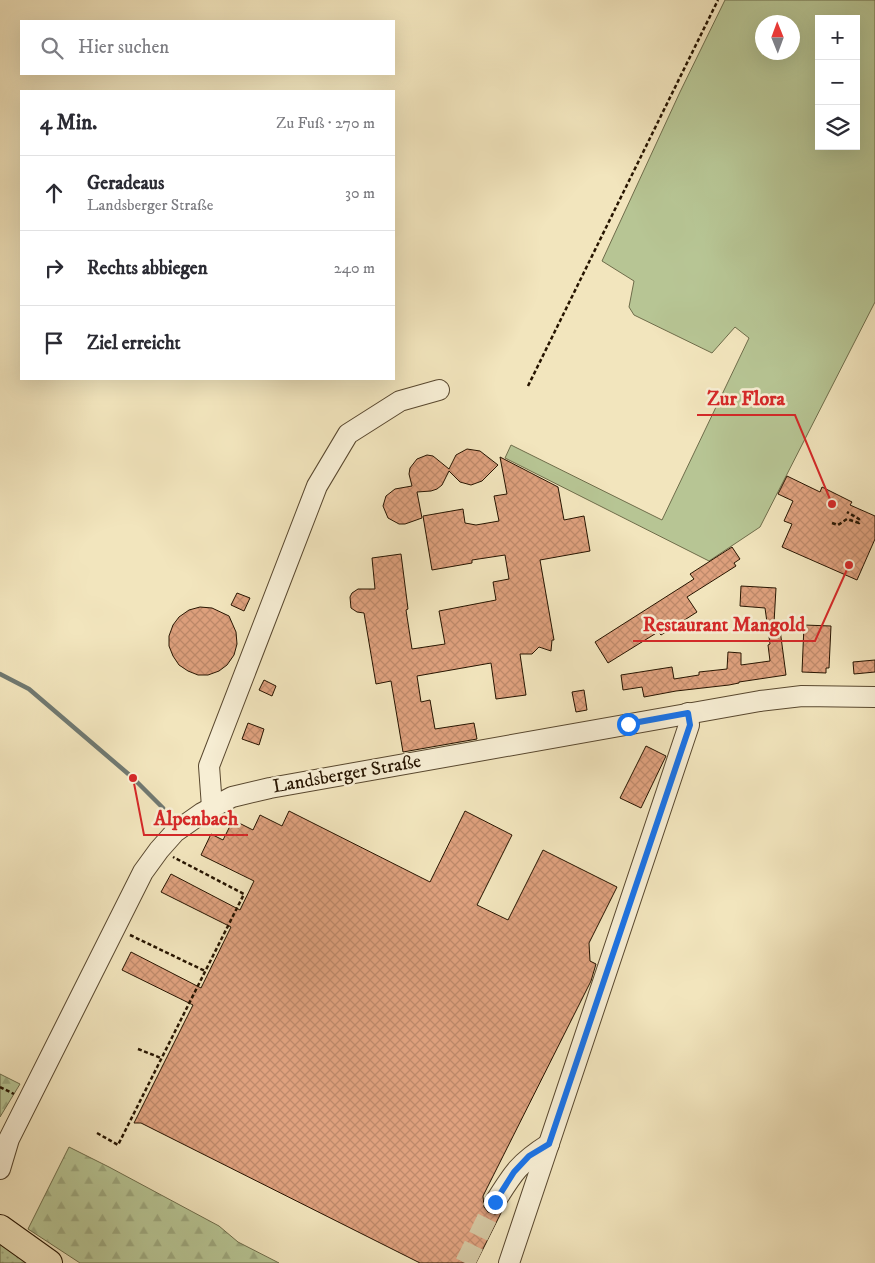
<!DOCTYPE html>
<html lang="de">
<head>
<meta charset="utf-8">
<style>
  body { margin:0; font-family:"IM FELL DW Pica",serif; background:#f7f7f7; color:#2b2b33 }
  .controls { position:absolute; right:15px; top:15px; display:grid; overflow:hidden; border-radius:0px; box-shadow:0 5px 20px #0002 }
  .controls button { width:45px; height:45px; display:grid; place-items:center; padding:0; border:0; border-bottom:1px solid #e1e1e2; background:#fff; color:#2b2b33; font:25px sans-serif }
  .compass { position:absolute; left:755px; top:15px; width:45px; height:45px; border-radius:50%; background:#fff; box-shadow:0 5px 20px #0002; rotate:359deg }
  .stop { position:absolute; width:15px; height:15px; margin:-11px; border:4px solid #1a73e8; border-radius:50%; background:#fff }
  .stop.end { background:#1a73e8; border-color:#fff; box-shadow:0 1px 5px #0008 }
  .list { margin:0; padding:0; list-style:none }
  h2 { display:flex; justify-content:space-between; align-items:center; height:65px; margin:0; padding:0 20px; font-size:21px }
  h2 small { font-size:16px; font-weight:400; color:#7c7c81 }
  .list li { display:grid; grid-template-columns:32px 1fr auto; gap:15px; align-items:center; box-sizing:border-box; height:75px; padding:0 20px; border-top:1px solid #e1e1e2 }
  .list b { display:block; font-size:19px; white-space:nowrap }
  .list p { margin:0; font-size:16px; white-space:nowrap; color:#7c7c81 }
  .list em { font-size:16px; font-style:normal; color:#7c7c81 }
  .icon { flex:none; width:28px; height:28px; fill:none; stroke:currentColor; stroke-width:2; stroke-linecap:round; stroke-linejoin:round }
  .map { position:relative; flex:none; width:875px; height:1263px; overflow:hidden }
  .search { position:absolute; background:#fff; box-shadow:0 5px 20px #0002; left:20px; top:20px; width:375px; height:55px; display:flex; align-items:center; gap:12px; box-sizing:border-box; padding:0 18px; border-radius:0px; color:#7c7c81; font-size:19px }
  .panel { position:absolute; background:#fff; box-shadow:0 5px 20px #0002; left:20px; top:90px; width:375px; height:290px; border-radius:0px }
  .map>svg:first-child { display:block }
  .grass { fill:#b7c594; stroke:#6e6c4a; fill-rule:evenodd }
  .forest { fill:url(#forest-firs); stroke:#6e6c4a }
  .park { fill:url(#park-dots); stroke:#6e6c4a }
  .lines { fill:none; stroke-linecap:round; stroke-linejoin:round }
  .stream { stroke:#707971; stroke-width:4.5 }
  .building { fill:url(#building-cross-hatch); stroke:#261400 }
  .minor-tunnel { stroke:#d3c6a1; stroke-width:20; stroke-dasharray:20 10; stroke-linecap:butt }
  .minor-casing { stroke:#59482f; stroke-width:22 }
  .major-casing { stroke:#261400; stroke-width:28 }
  .path { stroke:#261400; stroke-width:2.5; stroke-dasharray:4 2.5; stroke-linecap:butt }
  .minor { stroke:#f7eed4; stroke-width:20 }
  .major { stroke:#f2e5bd; stroke-width:26 }
  .route { stroke:#1a73e8; stroke-width:6 }
  .labels { text-anchor:middle; dominant-baseline:central; stroke-width:5; stroke-linejoin:round; paint-order:stroke }
  .street-label { font-size:19px; fill:#261400; stroke:#f7eed4 }
  .leader { fill:none; stroke:#d62828; stroke-width:2 }
  .callout-dot { fill:#d62828; stroke:#f7eed4; stroke-width:2 }
  .callout-label { font-size:20px; text-anchor:middle; font-weight:bold; fill:#d62828; stroke:#f7eed4; stroke-width:5; stroke-linejoin:round; paint-order:stroke }
</style>
</head>
<body>
<div class="map">
<svg width="875" height="1263" viewBox="0 0 875 1263">
  <defs>
    <pattern id="forest-firs" width="22" height="20" patternUnits="userSpaceOnUse" patternTransform="scale(1.25)"><rect width="22" height="20" fill="#b7c594"/><path d="M5 1l3.5 6h-7zM16 11l3.5 6h-7z" fill="#9da87e"/></pattern>
    <pattern id="park-dots" width="8" height="8" patternUnits="userSpaceOnUse" patternTransform="scale(1.25)"><rect width="8" height="8" fill="#b7c594"/><path d="M2 2h.1M6 6h.1" fill="none" stroke="#9da87e" stroke-width="1.8" stroke-linecap="round"/></pattern>
    <pattern id="building-cross-hatch" width="8" height="8" patternUnits="userSpaceOnUse" patternTransform="scale(1.25)"><rect width="8" height="8" fill="#dfa17e"/><path d="M0 0l8 8M0 8l8-8" fill="none" stroke="#bf8a6b"/></pattern>
  </defs>
  <rect width="100%" height="100%" fill="#f2e5bd"/>
  <filter id="stains"><feTurbulence type="fractalNoise" baseFrequency=".004" numOctaves="4"/><feColorMatrix values="0 0 0 0 .2 0 0 0 0 .09 0 0 0 0 .02 0 0 0 .5 -.17"/></filter>
  <radialGradient id="worn" r=".72"><stop offset=".6" stop-color="#630" stop-opacity="0"/><stop offset="1" stop-color="#630" stop-opacity=".3"/></radialGradient>
  <path class="grass" d="M725,0H875V302L760,527L709,561L505,458L511,445L662,520L749,338L735,327L712,353L634,315L629,307L634,281L602,261L680,92ZM819,19H856V146H819ZM762,22H792V52H762Z"/>
  <g class="forest">
    <path d="M0,1074L20,1084L0,1117Z"/>
    <path d="M69,1147L109,1167L219,1226L238,1242L279,1263H80L28,1229Z"/>
  </g>
  <path class="park" d="M0,1232L46,1263H0Z"/>
  <g class="lines">
    <path class="stream" d="M0,674L29,689L133,778L163,808"/>
  </g>
  <g class="building">
    <path d="M467,449L480,451L498,465L482,481L471,485L460,482L449,471L442,485L437,489L431,491L417,492L422,518L405,524H399L388,518L383,506L386,496L395,489L412,486L409,474L410,468L417,459L427,455L433,456L449,469L456,455Z"/>
    <path d="M500,457L558,487L564,520L584,516L590,551L540,560L554,640H552L551,651L539,647L532,654H520L526,695L496,699L491,663L417,676L421,702L430,700L435,729L474,723L477,739L403,752L391,681L376,684L364,613L357,612L351,608L350,597L352,593L358,589H375L372,558L401,554L408,609L406,610L412,649L445,644L439,611L496,600L493,582L509,579L505,555L472,560V563L432,570L423,516L463,509L465,523L476,525L499,521L494,496L507,494Z"/>
    <path d="M787,476L820,492L822,487L852,502L850,505L875,516V539L857,580L782,547L792,524L784,521L793,501L778,494Z"/>
    <path d="M732,547L740,559L734,563L736,566L687,597L697,612L661,635L658,632L608,663L595,642L694,579L690,574Z"/>
    <path d="M741,586L776,588L774,623L779,622L786,675L739,682V683L729,685L676,691L644,697L642,687L623,690L621,675L672,667L674,679L699,675V672L727,669L728,652L741,653V665L770,661L768,645L770,644L765,608L740,606Z"/>
    <path d="M237,593L250,598L244,611L231,605Z"/>
    <path d="M200,607L212,608L229,616L236,632L237,644L234,655L227,665L219,671L208,675H198L188,671L179,665L173,656L169,646V636L173,625L179,617L189,610Z"/>
    <path d="M804,625L831,626L829,668H826V673L802,672Z"/>
    <path d="M875,660V672L854,674L853,662Z"/>
    <path d="M264,680L276,686L272,696L259,690Z"/>
    <path d="M584,690L587,710L576,712L572,692Z"/>
    <path d="M248,723L264,729L259,745L242,739Z"/>
    <path d="M646,746L666,756L641,808L620,798Z"/>
    <path d="M289,811L430,882L465,811L512,835L477,905L508,920L543,850L617,887L589,943L590,961L596,964L591,981L483,1196L484,1207L488,1212L495,1214L502,1211L476,1263H420L141,1123H134L193,1005L122,970L131,952L201,988L231,927L161,892L171,874L240,910L254,881L201,855L211,834L223,840L233,820L253,830L260,815L282,826Z"/>
  </g>
  <g class="lines">
    <path class="minor-tunnel" d="M465,1263L495,1202"/>
    <g class="minor-casing">
      <g id="minor">
        <path d="M212,807L209,766L317,486L348,434L400,401L439,390"/>
        <path d="M0,1169L9,1139L143,872L159,850L175,832L202,813L232,797L270,788L760,701L802,696L875,697"/>
        <path d="M495,1202C513,1173 519,1163 549,1144"/>
        <path d="M509,1263L689,725L688,713"/>
      </g>
    </g>
    <g class="major-casing">
      <path id="major" d="M0,1228L49,1263"/>
    </g>
    <g class="path">
      <path d="M528,386L718,0"/>
      <path d="M832,523L838,525L847,519L859,523V519L847,512"/>
      <path d="M130,935L205,971"/>
      <path d="M138,1049L161,1058"/>
      <path d="M0,1087L14,1094"/>
      <path d="M97,1133L118,1145L244,894L173,857"/>
    </g>
    <use href="#minor" class="minor"/>
    <use href="#major" class="major"/>
  </g>
  <g class="lines">
    <path class="route" d="M495,1202L514,1172L529,1156L549,1144L690,725L688,713L628,724"/>
  </g>
  <g class="labels">
    <g class="street-label">
      <text transform="translate(347 774) rotate(-10)">Landsberger Straße</text>
    </g>
  </g>
  <path class="leader" d="M832 504L795 415H697M849 565L815 641H633M133 778L144 835H248"/>
  <g class="callout-dot">
    <circle cx="832" cy="504" r="5"/>
    <circle cx="849" cy="565" r="5"/>
    <circle cx="133" cy="778" r="5"/>
  </g>
  <g class="callout-label">
    <text x="746" y="405">Zur Flora</text>
    <text x="724" y="631">Restaurant Mangold</text>
    <text x="196" y="825">Alpenbach</text>
  </g>
  <rect width="100%" height="100%" filter="url(#stains)"/>
  <rect width="100%" height="100%" fill="url(#worn)"/>
</svg>
<div class="controls">
<button>+</button>
<button>−</button>
<button><svg class="icon" aria-label="layers" viewBox="0 0 24 24"><path d="M12 4l9 5-9 5-9-5zM3 14l9 5 9-5"/></svg></button>
</div>
<svg class="compass" viewBox="-18 -18 36 36"><path d="M0-13l5 13h-10z" fill="#e53935"/><path d="M0 13l5-13h-10z" fill="#7c7c81"/></svg>
<div class="stop" style="left:628px;top:724px"></div>
<div class="stop end" style="left:495px;top:1202px"></div>
<div class="search"><svg class="icon" aria-label="search" viewBox="0 0 24 24"><circle cx="10" cy="10" r="6"/><path d="M15 15l6 6"/></svg>Hier suchen</div>
<section class="panel">
<h2>4 Min.<small>Zu Fuß · 270 m</small></h2>
<ul class="list">
<li><svg class="icon" aria-label="ahead" viewBox="0 0 24 24"><path d="M12 20V5M6 11l6-6 6 6"/></svg><div><b>Geradeaus</b><p>Landsberger Straße</p></div><em>30 m</em></li>
<li><svg class="icon" aria-label="right" viewBox="0 0 24 24"><path d="M7 20v-9h11M14 6l5 5-5 5"/></svg><div><b>Rechts abbiegen</b></div><em>240 m</em></li>
<li><svg class="icon" aria-label="arrive" viewBox="0 0 24 24"><path d="M6 21V4h12l-3 4 3 4H6"/></svg><div><b>Ziel erreicht</b></div></li>
</ul>
</section>
</div>
</body>
</html>
